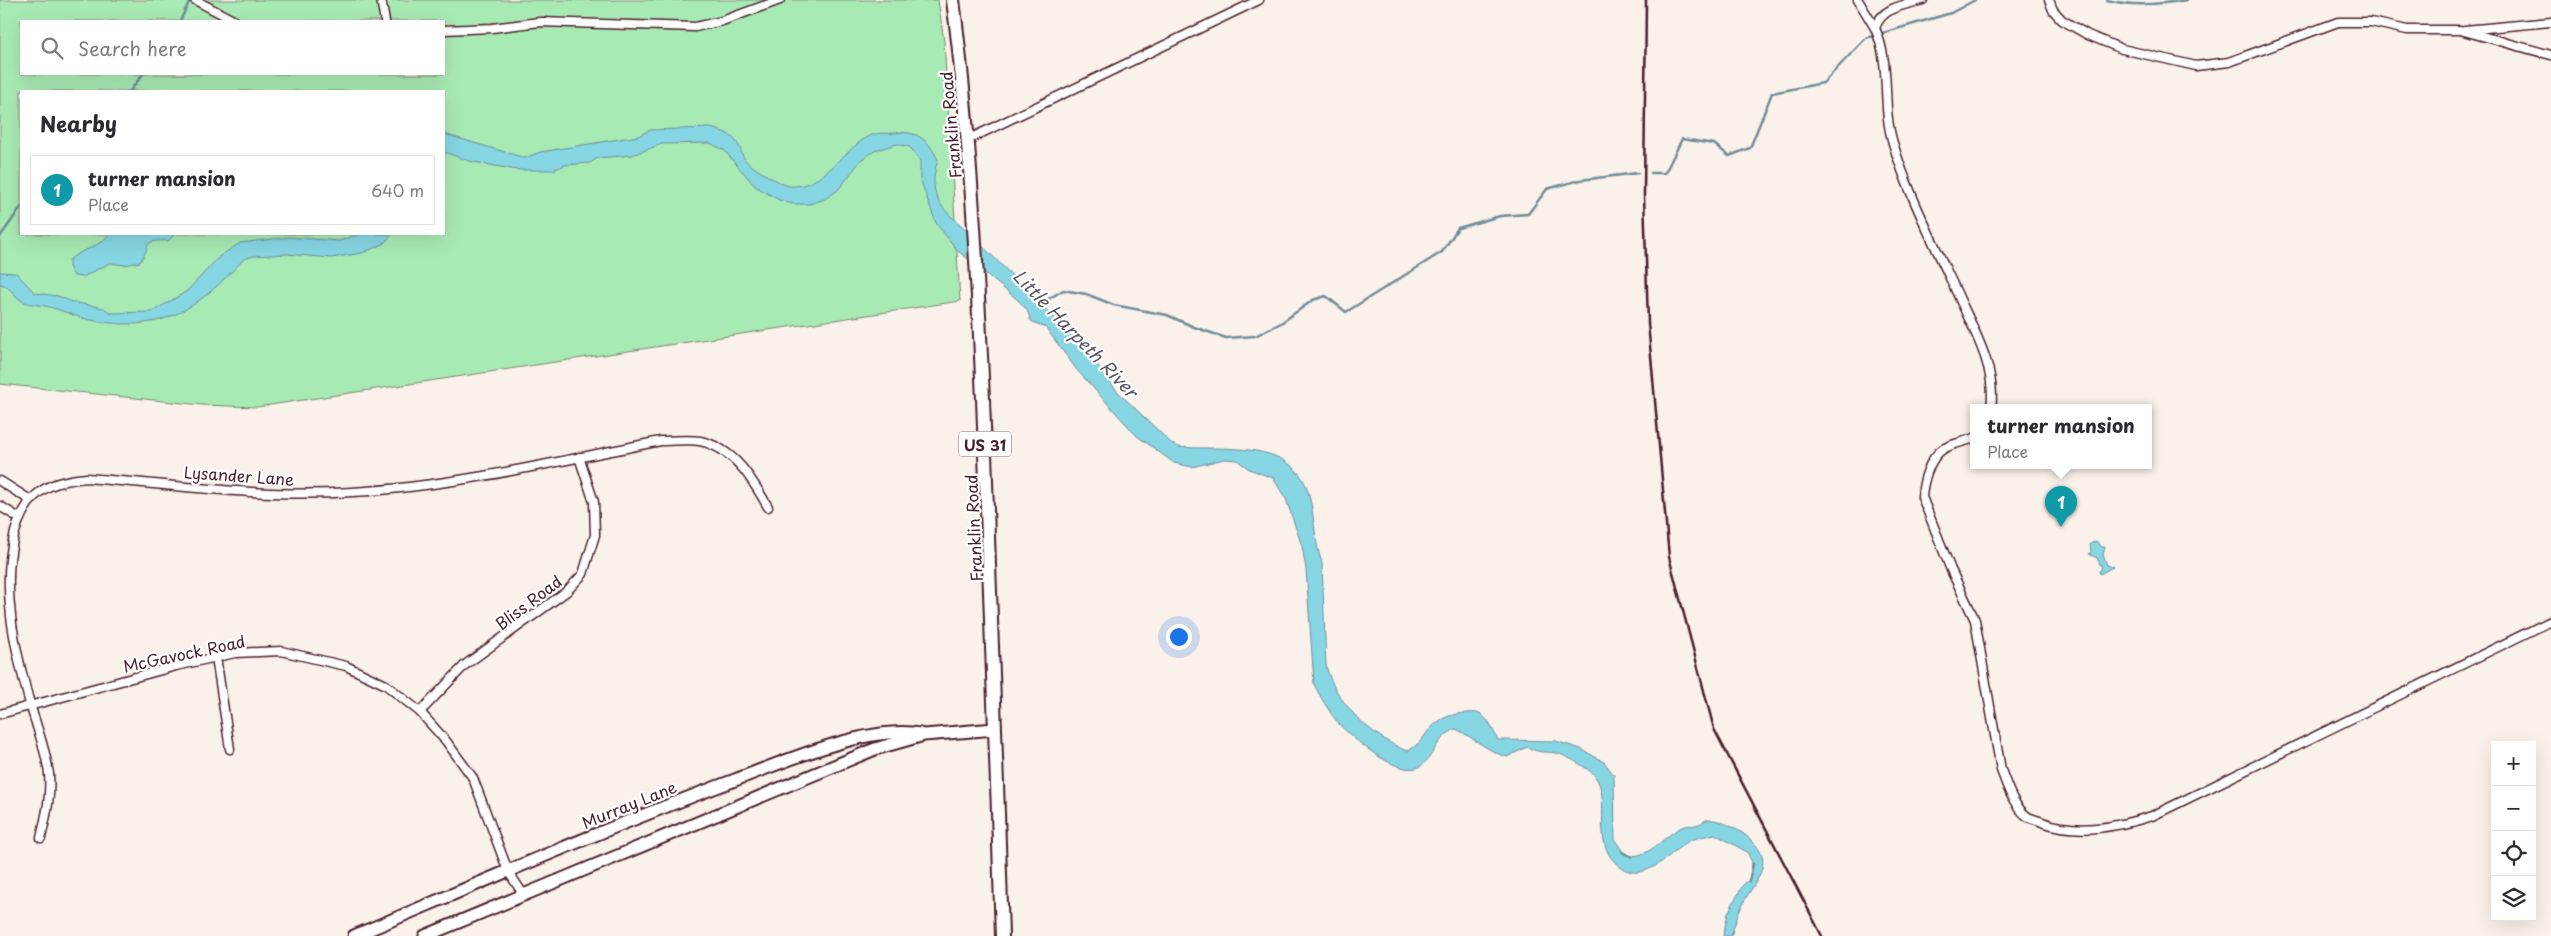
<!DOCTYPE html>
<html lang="en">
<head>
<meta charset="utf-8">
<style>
  body { margin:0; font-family:"Playpen Sans",sans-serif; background:#f7f7f7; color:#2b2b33 }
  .controls { position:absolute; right:15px; bottom:15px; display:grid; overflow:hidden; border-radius:0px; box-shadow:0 5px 20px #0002 }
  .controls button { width:45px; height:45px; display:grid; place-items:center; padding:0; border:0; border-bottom:1px solid #e1e1e2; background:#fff; color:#2b2b33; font:25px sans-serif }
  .you { position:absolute; left:1178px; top:636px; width:18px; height:18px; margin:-12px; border:4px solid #fff; border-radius:50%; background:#1a73e8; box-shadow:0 0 0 8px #1a73e833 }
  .badge { display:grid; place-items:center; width:32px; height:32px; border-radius:50%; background:#c8321e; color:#fff; font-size:16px; font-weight:700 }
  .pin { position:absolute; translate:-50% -41px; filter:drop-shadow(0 1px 2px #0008) }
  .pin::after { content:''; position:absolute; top:26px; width:18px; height:15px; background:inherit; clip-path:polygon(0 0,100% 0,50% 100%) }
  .popup { position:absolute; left:1970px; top:404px; width:182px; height:65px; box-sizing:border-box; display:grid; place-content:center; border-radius:0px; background:#fff; filter:drop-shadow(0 1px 4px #0005); font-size:16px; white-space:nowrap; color:#7c7c81 }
  .popup b { font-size:19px; color:#2b2b33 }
  .popup::after { content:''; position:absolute; left:50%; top:100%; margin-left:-10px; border:10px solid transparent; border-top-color:#fff }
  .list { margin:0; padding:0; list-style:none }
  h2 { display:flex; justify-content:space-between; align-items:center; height:65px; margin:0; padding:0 20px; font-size:21px }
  h2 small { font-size:16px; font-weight:400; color:#7c7c81 }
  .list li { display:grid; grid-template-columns:32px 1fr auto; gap:15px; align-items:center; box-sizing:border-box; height:70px; margin:0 10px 10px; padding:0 10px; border:1px solid #e1e1e2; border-radius:0px }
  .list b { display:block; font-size:19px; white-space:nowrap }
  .list p { margin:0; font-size:16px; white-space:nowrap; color:#7c7c81 }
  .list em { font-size:16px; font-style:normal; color:#7c7c81 }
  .icon { flex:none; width:28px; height:28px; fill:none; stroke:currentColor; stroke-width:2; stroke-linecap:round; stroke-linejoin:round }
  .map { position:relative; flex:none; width:2551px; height:936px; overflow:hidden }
  .search { position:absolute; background:#fff; box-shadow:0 5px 20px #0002; left:20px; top:20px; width:425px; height:55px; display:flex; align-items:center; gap:12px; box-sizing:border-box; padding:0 18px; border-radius:0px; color:#7c7c81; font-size:19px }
  .panel { position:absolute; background:#fff; box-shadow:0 5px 20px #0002; left:20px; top:90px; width:425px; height:145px; border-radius:0px }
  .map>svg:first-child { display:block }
  .green { fill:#a8eab4; stroke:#798470; fill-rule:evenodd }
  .water { fill:#87d6e4; stroke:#6f8d9a }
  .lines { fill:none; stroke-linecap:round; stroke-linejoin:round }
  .stream { stroke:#6f8d9a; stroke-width:2.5 }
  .street-casing { stroke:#4a1f2b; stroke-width:11 }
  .secondary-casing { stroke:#4a1f2b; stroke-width:15 }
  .primary-casing { stroke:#4a1f2b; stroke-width:16 }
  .street { stroke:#fff; stroke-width:8 }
  .secondary { stroke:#fff; stroke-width:11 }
  .primary { stroke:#fff; stroke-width:12 }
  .rail { stroke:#4a1f2b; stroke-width:2.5 }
  .labels { text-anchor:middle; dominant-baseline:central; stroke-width:4.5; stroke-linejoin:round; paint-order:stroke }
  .shield { fill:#fff; stroke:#80626b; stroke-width:1 }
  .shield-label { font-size:15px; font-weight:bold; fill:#4a1f2b }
  .street-label { font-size:16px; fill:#4a1f2b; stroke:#fff }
  .water-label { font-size:18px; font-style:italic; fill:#5c5662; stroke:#fff }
</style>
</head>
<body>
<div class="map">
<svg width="2551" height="936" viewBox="0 0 2551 936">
  <rect width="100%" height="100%" fill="#faf1ea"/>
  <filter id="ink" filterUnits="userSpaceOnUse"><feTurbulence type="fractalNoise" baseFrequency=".02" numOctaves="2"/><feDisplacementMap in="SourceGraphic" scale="10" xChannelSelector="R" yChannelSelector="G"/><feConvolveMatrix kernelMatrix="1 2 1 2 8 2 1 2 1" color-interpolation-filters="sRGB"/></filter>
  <g filter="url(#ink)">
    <path class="green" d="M0,0H938L944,41L960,301L257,407L202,405L0,384ZM21,21H444V74H21ZM21,91H444V234H21Z"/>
    <g class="water">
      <path d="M710,128C724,131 734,135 740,148C742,153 743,158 747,162C753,168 782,185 790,186C824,189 844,147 872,135C879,132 888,134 895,133C917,130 929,140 938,160C929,186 935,205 957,221L1035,298L1090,355L1117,391L1171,443L1178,447C1221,451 1295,437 1309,495C1315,517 1314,541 1322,563L1326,665C1334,702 1372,737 1407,751C1418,746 1422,739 1429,730C1443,714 1460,712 1480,713L1489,722L1498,740L1556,741L1581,749L1604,762L1614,775L1615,840L1625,855C1649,860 1661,838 1680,828C1688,823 1694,829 1706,820C1717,818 1731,826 1741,832C1772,854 1766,868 1747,896C1740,908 1735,923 1731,936H1723L1728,913L1743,885L1750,879L1752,862L1747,852L1715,834C1707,836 1697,837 1689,841C1673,850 1660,868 1640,872C1633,873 1625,871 1619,866C1589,842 1613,802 1595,776C1590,769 1564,754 1556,753C1543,751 1541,754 1527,747L1507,757C1489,752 1474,738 1456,729C1435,737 1434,759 1419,767C1399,776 1361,745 1346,731C1335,722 1320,697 1314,684L1306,569L1302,546L1286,499L1273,478L1249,469L1237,460L1224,459L1192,467L1174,463L1137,436L1076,369L1046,328L1031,321L1027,310L1019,301L958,251L936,223L920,179V161L910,147L897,144L876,150L861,160L838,190L825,199L809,204H792L779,200L755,186L724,150L710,143L662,144L632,155L598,158L590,163L565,165L553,170H517L469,161L444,152V134L525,158L540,152L638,136L650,130Z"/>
      <path d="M109,234H175L168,241C141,240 152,245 140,262L124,265L110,263L83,277L74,276L69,267V260C81,249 101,247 109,234Z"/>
      <path d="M359,234H393L383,244L362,253L331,258L287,254L254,256L244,259C194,312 161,335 86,319C73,316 62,310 49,307C42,305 34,305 27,303C15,300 12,286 0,284V272L16,273L35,293L58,296L72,302L104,308L110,313L152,312L187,291L220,256L240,243L289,237L340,241Z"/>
      <path d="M2096,541L2102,547H2105L2103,555L2107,565L2113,567L2100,574L2099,571L2102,568L2097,558L2089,554L2091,552L2090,544Z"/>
    </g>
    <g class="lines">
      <g class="stream">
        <path d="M2107,0C2134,7 2159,4 2187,0"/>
        <path d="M180,21L190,0"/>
        <path d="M130,91L143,74"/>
        <path d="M1651,173H1665L1682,139L1714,144L1729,156L1750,148L1772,93L1823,83L1866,38L1951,13L1975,0"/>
        <path d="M0,237L21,207"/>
        <path d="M1039,305L1063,290L1086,294L1114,305L1167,315L1194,327L1226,338L1255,336L1281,323L1313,300L1326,296L1346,312L1442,252L1458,228L1500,216L1528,214L1547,189L1580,180L1638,173"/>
        <path d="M1622,852L1632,857"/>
        <path d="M1749,881L1753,864"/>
      </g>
      <g class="street-casing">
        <g id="street">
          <path d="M195,0L235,21"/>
          <path d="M381,0L385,21"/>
          <path d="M1858,0L1875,28"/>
          <path d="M1923,0C1904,5 1882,7 1875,28C1892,67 1881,105 1893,143C1908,194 1935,245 1957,293C1973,329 1997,368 1991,408"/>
          <path d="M2049,0L2053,10L2062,20L2088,35L2122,49L2196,66L2229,62L2338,22H2371L2407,30H2460L2551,55"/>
          <path d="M444,30L492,28L540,22L695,27L722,21L780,0"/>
          <path d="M2465,30L2551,22"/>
          <path d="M967,140L1259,0"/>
          <path d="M1974,438C1964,442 1951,444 1943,449C1929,458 1923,482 1922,497L1951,570L1975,620L2001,770C2007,786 2013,806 2028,817C2032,819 2038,820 2042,822C2079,835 2116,827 2152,816L2551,621"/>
          <path d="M0,481L30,500"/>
          <path d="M0,506L19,518"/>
          <path d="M216,657L230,749"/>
          <path d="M420,712L465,665L567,591L583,574L595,535L594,502L579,457"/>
          <path d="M0,714L176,666L235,653L281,651L346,666L386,685L420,712L446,741L473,778L508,871L523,894"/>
          <path d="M41,838C46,816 51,797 49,774C46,750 37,728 30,704C15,649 0,588 15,532C27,493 47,481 87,478C174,485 264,498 352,492C456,486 559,461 661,441C674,441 689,439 700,441C734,448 752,479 768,507"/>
        </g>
      </g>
      <g class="secondary-casing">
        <g id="secondary">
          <path d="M354,936C480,883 606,828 735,780C783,762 870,724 920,734"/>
          <path d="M425,936L875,749L924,735L995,729"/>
        </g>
      </g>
      <g class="primary-casing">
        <path id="primary" d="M953,0C970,132 977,266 983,399C991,578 996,757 1002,936"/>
      </g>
      <use href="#street" class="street"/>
      <use href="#secondary" class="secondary"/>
      <use href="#primary" class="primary"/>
      <path class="rail" d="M1646,0L1644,195L1648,323L1669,557L1714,729L1822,936"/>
    </g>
  </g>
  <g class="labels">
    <rect class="shield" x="959" y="431.5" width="52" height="25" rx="4"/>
    <g class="shield-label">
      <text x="985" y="444">US 31</text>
    </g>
    <g class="street-label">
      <text transform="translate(950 125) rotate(-95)">Franklin Road</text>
      <text transform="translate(239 475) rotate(4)">Lysander Lane</text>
      <text transform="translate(973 528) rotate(-93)">Franklin Road</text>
      <text transform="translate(528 602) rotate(-37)">Bliss Road</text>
      <text transform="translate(184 653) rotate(-12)">McGavock Road</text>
      <text transform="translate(629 804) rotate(-22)">Murray Lane</text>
    </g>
    <g class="water-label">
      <text transform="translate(1076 333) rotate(46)">Little Harpeth River</text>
    </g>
  </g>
</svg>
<div class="controls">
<button>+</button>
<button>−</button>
<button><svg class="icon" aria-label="locate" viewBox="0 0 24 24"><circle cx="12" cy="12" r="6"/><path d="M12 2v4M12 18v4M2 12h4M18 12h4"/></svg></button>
<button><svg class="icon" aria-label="layers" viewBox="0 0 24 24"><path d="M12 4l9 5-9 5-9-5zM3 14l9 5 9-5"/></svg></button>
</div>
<div class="you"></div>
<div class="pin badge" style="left:2061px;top:527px;background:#0f9aa8">1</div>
<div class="popup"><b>turner mansion</b>Place</div>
<div class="search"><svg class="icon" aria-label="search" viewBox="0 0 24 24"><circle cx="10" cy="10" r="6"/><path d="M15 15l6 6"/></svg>Search here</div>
<section class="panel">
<h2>Nearby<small></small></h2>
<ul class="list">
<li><span class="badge" style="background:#0f9aa8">1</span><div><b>turner mansion</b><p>Place</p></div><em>640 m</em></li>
</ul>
</section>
</div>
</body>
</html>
